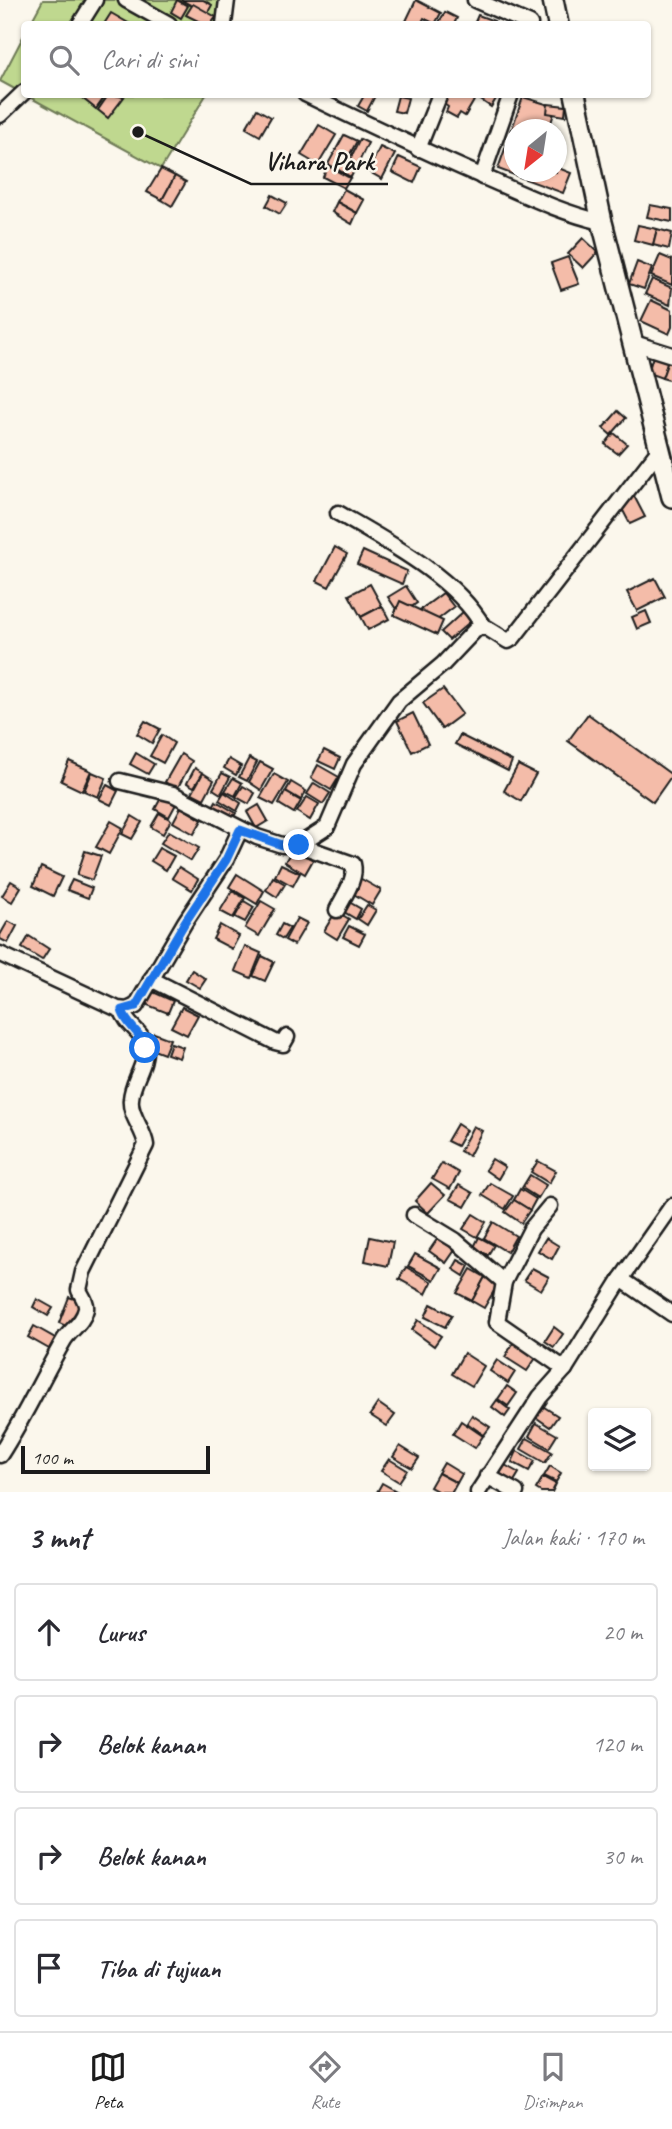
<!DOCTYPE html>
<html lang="id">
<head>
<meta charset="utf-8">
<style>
  body { margin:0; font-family:Caveat,sans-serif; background:#f7f7f7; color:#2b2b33 }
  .controls { position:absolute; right:21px; bottom:21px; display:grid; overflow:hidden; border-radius:7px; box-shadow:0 2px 5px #0004 }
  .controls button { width:63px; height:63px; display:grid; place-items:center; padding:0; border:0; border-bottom:2px solid #e1e1e2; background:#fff; color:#2b2b33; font:35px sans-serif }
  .compass { position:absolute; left:504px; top:119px; width:63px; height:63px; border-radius:50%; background:#fff; box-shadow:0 2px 5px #0004; rotate:210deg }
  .scale { position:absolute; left:21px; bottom:18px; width:189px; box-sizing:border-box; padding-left:7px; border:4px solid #1c1c1c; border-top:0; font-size:19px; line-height:24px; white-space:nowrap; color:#1c1c1c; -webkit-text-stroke:5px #fbf7ec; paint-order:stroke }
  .stop { position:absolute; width:21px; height:21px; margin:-16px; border:5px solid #1a73e8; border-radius:50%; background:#fff }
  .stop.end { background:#1a73e8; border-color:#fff; box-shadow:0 2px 7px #0008 }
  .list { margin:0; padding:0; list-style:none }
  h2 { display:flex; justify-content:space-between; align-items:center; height:91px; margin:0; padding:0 28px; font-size:30px }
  h2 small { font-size:23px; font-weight:400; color:#7c7c81 }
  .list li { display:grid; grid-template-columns:46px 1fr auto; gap:21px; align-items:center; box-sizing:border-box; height:98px; margin:0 14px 14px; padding:0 14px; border:2px solid #e1e1e2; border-radius:7px }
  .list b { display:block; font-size:26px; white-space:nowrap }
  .list em { font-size:23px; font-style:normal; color:#7c7c81 }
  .icon { flex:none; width:38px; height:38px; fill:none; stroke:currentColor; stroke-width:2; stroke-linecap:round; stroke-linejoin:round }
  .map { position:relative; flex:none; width:672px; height:1492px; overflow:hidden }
  .search { position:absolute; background:#fff; box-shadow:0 2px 5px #0004; left:21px; right:21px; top:21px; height:77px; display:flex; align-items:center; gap:18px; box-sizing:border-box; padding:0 24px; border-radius:7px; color:#7c7c81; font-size:26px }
  .sheet { height:539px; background:#fff }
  nav { display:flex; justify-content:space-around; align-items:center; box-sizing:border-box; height:98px; border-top:2px solid #e1e1e2; background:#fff; font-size:19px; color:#7c7c81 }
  nav a { display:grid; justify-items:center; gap:4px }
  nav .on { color:#1c1c1c }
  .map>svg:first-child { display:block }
  .green { fill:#bfd88f; stroke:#6e7a56; stroke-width:2 }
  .building { fill:#f4bca9; stroke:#1c1c1c; stroke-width:2 }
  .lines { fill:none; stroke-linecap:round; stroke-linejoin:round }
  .street-casing { stroke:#1c1c1c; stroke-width:19 }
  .secondary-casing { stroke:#1c1c1c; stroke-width:24 }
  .street { stroke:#fbf7ec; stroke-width:14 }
  .secondary { stroke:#fbf7ec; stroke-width:19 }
  .route { stroke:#1a73e8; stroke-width:9 }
  .leader { fill:none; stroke:#1c1c1c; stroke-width:2.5 }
  .callout-dot { fill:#1c1c1c; stroke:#fbf7ec; stroke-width:2.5 }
  .callout-label { font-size:26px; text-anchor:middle; font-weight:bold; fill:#1c1c1c; stroke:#fbf7ec; stroke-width:5; stroke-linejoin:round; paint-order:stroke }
</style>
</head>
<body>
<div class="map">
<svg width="672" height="1492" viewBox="0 0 672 1492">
  <rect width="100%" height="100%" fill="#fbf7ec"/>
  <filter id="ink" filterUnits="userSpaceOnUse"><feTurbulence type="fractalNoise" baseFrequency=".0143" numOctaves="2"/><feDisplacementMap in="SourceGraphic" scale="14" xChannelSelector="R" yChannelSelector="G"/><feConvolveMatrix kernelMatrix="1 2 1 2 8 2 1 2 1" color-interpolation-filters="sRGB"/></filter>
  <g filter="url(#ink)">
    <g class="green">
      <path d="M43,0H221L218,24H30Z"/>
      <path d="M24,35V94L206,95L161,169L0,81Z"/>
    </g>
    <g class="building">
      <path d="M177,0L188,6L181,18L171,12Z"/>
      <path d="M181,0H203L212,5L207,14Z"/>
      <path d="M416,0L441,13L435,24L424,18L421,24H412L406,21Z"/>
      <path d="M193,4L216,17L211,24H204L186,15Z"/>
      <path d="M445,12L457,18L454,24H438Z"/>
      <path d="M111,13L130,24H104Z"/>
      <path d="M478,15L494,21L492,24H474Z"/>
      <path d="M77,94H105L106,95L96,109Z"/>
      <path d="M109,94L124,97L108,118L98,110Z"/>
      <path d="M365,94H376L367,111L358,106Z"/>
      <path d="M450,94H468L475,99L465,116L460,113L457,118L446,112L448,107L444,104Z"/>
      <path d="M472,94H499L491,107Z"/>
      <path d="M398,96L408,98L404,113L394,111Z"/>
      <path d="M523,97L556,107L550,126L538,122L535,130H514V172H556V167L571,173L563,193L498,169Z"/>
      <path d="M548,104L566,106L565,116L547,113Z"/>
      <path d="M257,109L271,117L260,136L246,128Z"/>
      <path d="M319,125L336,135L318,165L301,155Z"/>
      <path d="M344,135L357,141L344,165L354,171L351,177L328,164Z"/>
      <path d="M360,139L368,143L355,170L347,165Z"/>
      <path d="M380,147L395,154L382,179L368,171Z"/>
      <path d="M399,157L421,167L414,183L392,172Z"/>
      <path d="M328,166L350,178L344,188L323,177Z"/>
      <path d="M161,169L175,176L162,200L147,192Z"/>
      <path d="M175,176L186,182L172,206L162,200Z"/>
      <path d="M344,189L364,200L357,213L337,202Z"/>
      <path d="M272,195L287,203L280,214L266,206Z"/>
      <path d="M337,202L357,213L352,224L332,212Z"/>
      <path d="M650,205L672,209V222L647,217Z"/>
      <path d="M638,225L657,229L653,245L634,240Z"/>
      <path d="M657,229L672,233L669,249L653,245Z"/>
      <path d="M583,238L598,252L583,268L568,254Z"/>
      <path d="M660,255L672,260V285L651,276Z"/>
      <path d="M568,257L579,284L561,290L551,263Z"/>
      <path d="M637,262L652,268L644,289L629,284Z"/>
      <path d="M652,279L672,288L670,305L645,294Z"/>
      <path d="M651,300L672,310V327L669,334L641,321Z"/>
      <path d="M653,356L668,361L662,378L648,373Z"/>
      <path d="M668,361L672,362V381L662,378Z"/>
      <path d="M618,411L626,418L611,435L603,428Z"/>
      <path d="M614,433L627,444L618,454L605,444Z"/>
      <path d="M634,496L645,517L630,524L619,503Z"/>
      <path d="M335,547L347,554L329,587L317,581Z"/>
      <path d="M363,551L407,571L402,584L357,564Z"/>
      <path d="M655,578L665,597L637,611L627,592Z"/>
      <path d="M370,584L382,606L361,617L349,595Z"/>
      <path d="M406,586L417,603L400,615L388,597Z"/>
      <path d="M443,593L454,607L432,624L420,610Z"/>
      <path d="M400,601L443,621L437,635L394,615Z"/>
      <path d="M382,606L389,619L368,630L361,617Z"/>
      <path d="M464,611L472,620L449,640L441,632Z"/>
      <path d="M646,611L651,623L637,629L632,617Z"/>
      <path d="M443,689L462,714L442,729L423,703Z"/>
      <path d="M413,713L428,744L412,752L397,721Z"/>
      <path d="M588,714L672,775L653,802L568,741Z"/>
      <path d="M145,721L160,729L152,743L137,734Z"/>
      <path d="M162,735L174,743L163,763L150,756Z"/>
      <path d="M460,735L512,761L508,771L455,744Z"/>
      <path d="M324,750L340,758L335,769L318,761Z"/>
      <path d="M136,753L154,764L148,774L130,764Z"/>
      <path d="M181,754L192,761L177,789L165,782Z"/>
      <path d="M249,758L257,762L247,781L239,777Z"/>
      <path d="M229,759L241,766L236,775L224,768Z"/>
      <path d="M69,761L91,771L82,791L61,781Z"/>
      <path d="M260,762L273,769L261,790L249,782Z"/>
      <path d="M318,765L339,777L331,790L311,778Z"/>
      <path d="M518,765L536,774L521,801L504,791Z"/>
      <path d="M195,768L203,773L194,787L187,783Z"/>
      <path d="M92,772L106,778L98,797L84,791Z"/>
      <path d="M203,773L214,780L204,799L192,793Z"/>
      <path d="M222,773L230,777L221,794L213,789Z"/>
      <path d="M274,774L288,782L274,805L260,798Z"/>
      <path d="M233,778L242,783L235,796L225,791Z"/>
      <path d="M291,782L306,791L301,800L286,791Z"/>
      <path d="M314,783L330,793L323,804L307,794Z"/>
      <path d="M107,785L118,791L111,805L99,799Z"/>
      <path d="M243,786L255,793L249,804L236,797Z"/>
      <path d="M224,792L241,803L237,811L219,800Z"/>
      <path d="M285,792L301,801L294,813L279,804Z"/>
      <path d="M162,796L176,804L169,817L155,809Z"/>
      <path d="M307,797L319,804L310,820L297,812Z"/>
      <path d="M216,801L236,813L231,821L211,810Z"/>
      <path d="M259,805L268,821L256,828L247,812Z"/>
      <path d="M181,807L202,820L194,834L173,822Z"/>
      <path d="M159,813L171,820L163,834L151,827Z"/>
      <path d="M132,816L142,822L132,839L122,834Z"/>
      <path d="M111,821L123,828L109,854L96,847Z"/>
      <path d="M169,831L199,848L191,861L161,843Z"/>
      <path d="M159,848L174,856L166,870L151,861Z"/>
      <path d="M293,848L313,860L305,874L285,862Z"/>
      <path d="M85,851L101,856L92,880L77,875Z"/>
      <path d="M281,864L300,873L293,886L275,876Z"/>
      <path d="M41,867L62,877L53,896L33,886Z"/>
      <path d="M179,867L198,879L192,890L172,878Z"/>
      <path d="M237,874L264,891L257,904L229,887Z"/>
      <path d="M356,876L381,890L372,905L347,890Z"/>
      <path d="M273,877L285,884L277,897L266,890Z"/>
      <path d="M72,880L92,888L88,898L67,890Z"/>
      <path d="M11,881L21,887L12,902L2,896Z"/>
      <path d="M232,891L245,898L233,918L220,911Z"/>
      <path d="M344,899L361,909L356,919L339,909Z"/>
      <path d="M244,901L254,907L245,922L235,917Z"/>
      <path d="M261,901L275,909L259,936L245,928Z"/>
      <path d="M367,905L376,910L367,925L358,919Z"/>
      <path d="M336,911L349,919L337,939L324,931Z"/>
      <path d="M297,918L307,923L294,945L285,940Z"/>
      <path d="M8,921L17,926L8,943L0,939V935Z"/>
      <path d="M282,924L290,928L283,939L276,935Z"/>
      <path d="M220,925L239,936L232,949L213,939Z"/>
      <path d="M349,926L365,934L359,945L343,937Z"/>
      <path d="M29,936L49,949L42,960L22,948Z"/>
      <path d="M245,946L261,953L251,978L235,971Z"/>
      <path d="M262,956L274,962L265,981L253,976Z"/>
      <path d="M192,970L206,979L200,988L186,980Z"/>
      <path d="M151,991L173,1001L168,1013L145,1004Z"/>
      <path d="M182,1007L198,1015L187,1035L171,1027Z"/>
      <path d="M154,1033L170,1039L164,1054L148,1048Z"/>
      <path d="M171,1043L183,1047L179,1058L167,1054Z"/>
      <path d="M457,1124L466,1130L457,1146L447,1141Z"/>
      <path d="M473,1126L482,1131L469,1156L460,1151Z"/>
      <path d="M492,1159L505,1167L498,1179L485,1170Z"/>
      <path d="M538,1161L556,1171L549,1183L531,1172Z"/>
      <path d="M442,1163L459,1173L450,1189L432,1179Z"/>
      <path d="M530,1175L546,1185L538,1198L522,1188Z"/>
      <path d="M431,1183L445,1195L428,1213L415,1201Z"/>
      <path d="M490,1183L513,1196L505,1209L482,1195Z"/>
      <path d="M459,1185L473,1193L465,1207L450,1199Z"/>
      <path d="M520,1189L536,1199L530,1210L514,1200Z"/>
      <path d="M514,1200L530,1210L521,1223L505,1212Z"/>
      <path d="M473,1214L486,1222L477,1237L463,1229Z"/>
      <path d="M493,1222L516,1236L507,1252L484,1238Z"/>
      <path d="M370,1237L393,1242L388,1266L365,1261Z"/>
      <path d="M479,1237L494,1245L488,1255L474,1247Z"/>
      <path d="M438,1238L455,1250L446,1263L429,1251Z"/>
      <path d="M546,1238L559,1246L552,1259L538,1251Z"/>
      <path d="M415,1254L441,1268L434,1280L408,1266Z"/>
      <path d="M458,1260L469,1266L464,1276L453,1269Z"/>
      <path d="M406,1267L432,1282L426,1294L399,1279Z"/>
      <path d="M532,1268L549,1277L541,1290L524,1280Z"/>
      <path d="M471,1269L485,1277L472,1301L457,1293Z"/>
      <path d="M485,1277L498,1284L484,1308L472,1301Z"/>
      <path d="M69,1297L83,1302L73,1329L59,1323Z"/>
      <path d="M37,1299L53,1308L48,1316L33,1307Z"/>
      <path d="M431,1304L452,1315L445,1327L425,1317Z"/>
      <path d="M418,1320L441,1336L434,1346L412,1330Z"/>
      <path d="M34,1326L55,1338L49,1349L28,1337Z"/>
      <path d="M554,1327L563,1334L554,1347L545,1341Z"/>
      <path d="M515,1340L538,1355L527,1371L505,1357Z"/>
      <path d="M464,1353L484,1366L472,1386L452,1374Z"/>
      <path d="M497,1360L515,1372L508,1383L490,1371Z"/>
      <path d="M507,1386L517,1393L508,1406L498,1399Z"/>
      <path d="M497,1400L510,1410L505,1417L492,1407Z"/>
      <path d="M378,1403L395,1415L387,1426L370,1415Z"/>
      <path d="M541,1405L558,1416L550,1427L534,1416Z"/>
      <path d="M472,1415L490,1427L484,1435L467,1423Z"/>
      <path d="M461,1421L483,1436L475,1448L453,1434Z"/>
      <path d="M536,1423L557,1435L549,1448L529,1436Z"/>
      <path d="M527,1438L552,1452L545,1463L521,1449Z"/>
      <path d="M400,1446L419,1458L412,1468L393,1457Z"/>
      <path d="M517,1451L535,1461L529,1471L512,1462Z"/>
      <path d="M389,1459L407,1470L399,1482L381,1471Z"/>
      <path d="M444,1463L462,1474L457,1483L438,1473Z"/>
      <path d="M503,1464L519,1473L513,1483L497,1473Z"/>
      <path d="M550,1466L561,1473L556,1482L544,1476Z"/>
      <path d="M438,1473L457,1483L452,1492H439L430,1487Z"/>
      <path d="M543,1477L556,1484L552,1492H541L536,1489Z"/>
      <path d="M382,1483L398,1492H377Z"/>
    </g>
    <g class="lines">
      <g class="street-casing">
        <g id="street">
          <path d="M126,0L169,24"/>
          <path d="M475,0L530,24"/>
          <path d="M80,24L95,0"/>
          <path d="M224,24L227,0"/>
          <path d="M305,94C365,123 425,152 486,178C525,195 562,213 602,222"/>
          <path d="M0,115L24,92"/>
          <path d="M418,149L440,94"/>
          <path d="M482,177L511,94"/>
          <path d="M634,343L672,355"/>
          <path d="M338,513C386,541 455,577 483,626"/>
          <path d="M120,781L173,794L257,837L282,845H299L327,827L354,764L399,701L443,664L478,627L487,628L508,641L513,638L659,450"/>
          <path d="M299,845L353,864C357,879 343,897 337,910"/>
          <path d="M0,954L118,1009L127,1010L136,1006L185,922L226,860L240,830"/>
          <path d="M151,979L275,1042L283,1044L287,1037"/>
          <path d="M550,1206L531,1229L504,1282L497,1322L565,1369"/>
          <path d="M414,1215L455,1240L504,1282"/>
          <path d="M621,1279L672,1314"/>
          <path d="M0,1455C24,1418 42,1378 64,1340C71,1329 83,1323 86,1309C87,1302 82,1296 79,1290L83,1272L146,1145C144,1129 129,1115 131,1099C132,1081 147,1065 145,1046C144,1032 126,1026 122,1010"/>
          <path d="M487,1476L516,1492"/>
          <path d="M478,1492L540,1397L565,1369L621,1279L672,1206"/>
        </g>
      </g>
      <g class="secondary-casing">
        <g id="secondary">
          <path d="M553,0L558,24"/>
          <path d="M575,94L602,222L672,497"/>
        </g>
      </g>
      <use href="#street" class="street"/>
      <use href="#secondary" class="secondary"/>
    </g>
  </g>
  <g class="lines" filter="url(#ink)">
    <path class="route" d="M145,1048C142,1032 126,1026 122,1010L136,1006L185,922L226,860L240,830L282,845H299"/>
  </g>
  <path class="leader" d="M138 132L251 184H388"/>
  <circle class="callout-dot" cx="138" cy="132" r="7"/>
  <g class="callout-label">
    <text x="319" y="170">Vihara Park</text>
  </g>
</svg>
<div class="controls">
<button><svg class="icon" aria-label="layers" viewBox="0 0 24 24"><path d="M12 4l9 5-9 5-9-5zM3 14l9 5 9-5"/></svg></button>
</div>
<svg class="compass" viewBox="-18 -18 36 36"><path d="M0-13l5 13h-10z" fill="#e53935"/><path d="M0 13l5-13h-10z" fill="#7c7c81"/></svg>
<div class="scale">100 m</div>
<div class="stop" style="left:145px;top:1048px"></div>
<div class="stop end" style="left:299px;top:845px"></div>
<div class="search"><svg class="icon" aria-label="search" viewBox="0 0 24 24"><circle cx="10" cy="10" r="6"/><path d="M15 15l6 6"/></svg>Cari di sini</div>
</div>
<section class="sheet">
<h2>3 mnt<small>Jalan kaki · 170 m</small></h2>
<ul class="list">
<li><svg class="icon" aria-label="ahead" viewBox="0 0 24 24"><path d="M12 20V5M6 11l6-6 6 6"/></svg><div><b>Lurus</b></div><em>20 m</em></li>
<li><svg class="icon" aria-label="right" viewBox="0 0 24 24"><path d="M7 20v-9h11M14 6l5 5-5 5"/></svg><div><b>Belok kanan</b></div><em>120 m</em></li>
<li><svg class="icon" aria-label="right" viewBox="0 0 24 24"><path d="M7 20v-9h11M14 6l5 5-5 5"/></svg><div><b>Belok kanan</b></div><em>30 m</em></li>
<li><svg class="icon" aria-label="arrive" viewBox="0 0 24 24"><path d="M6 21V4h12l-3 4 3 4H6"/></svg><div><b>Tiba di tujuan</b></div></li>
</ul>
</section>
<nav>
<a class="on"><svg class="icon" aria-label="map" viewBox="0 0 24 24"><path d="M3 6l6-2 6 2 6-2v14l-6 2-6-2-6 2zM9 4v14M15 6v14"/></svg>Peta</a>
<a><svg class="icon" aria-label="directions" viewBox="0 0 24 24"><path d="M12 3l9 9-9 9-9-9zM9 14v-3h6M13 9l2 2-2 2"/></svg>Rute</a>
<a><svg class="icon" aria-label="saved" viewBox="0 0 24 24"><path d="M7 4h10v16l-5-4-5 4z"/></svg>Disimpan</a>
</nav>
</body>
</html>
